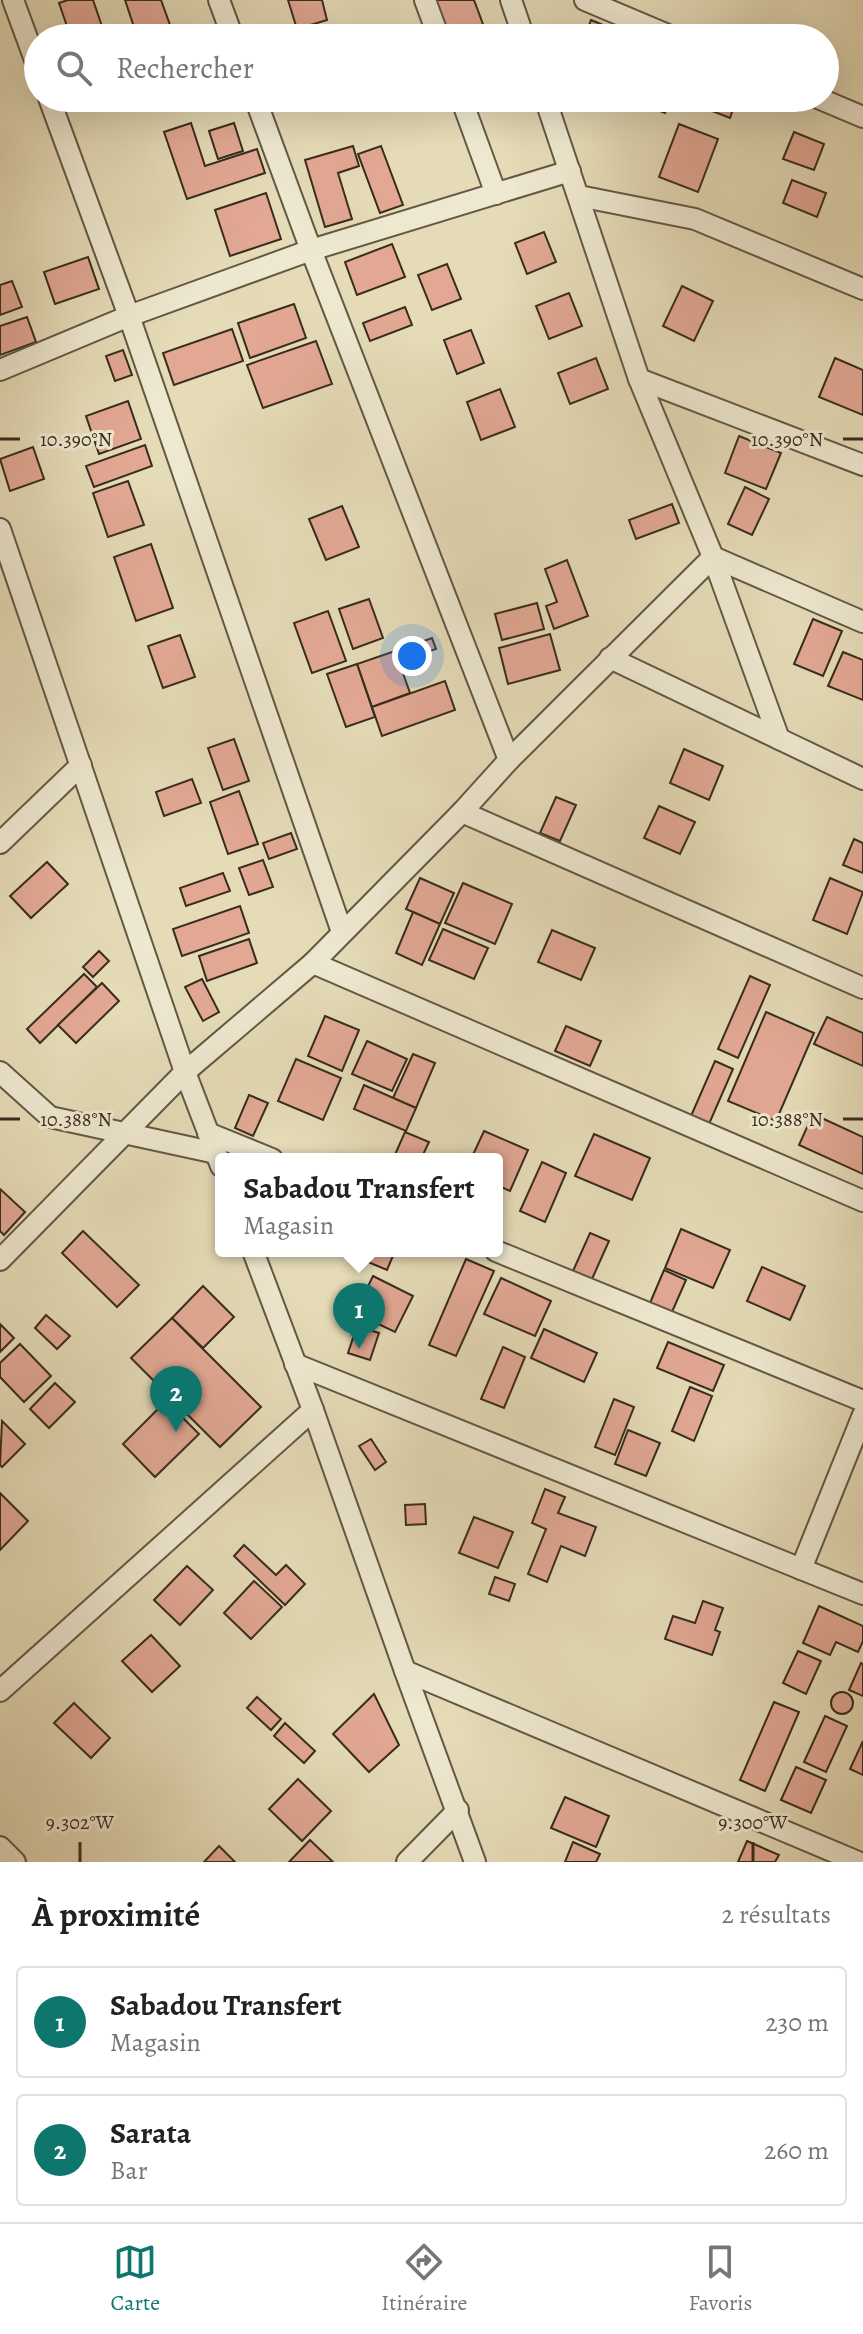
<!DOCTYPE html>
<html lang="fr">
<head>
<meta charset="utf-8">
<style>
  body { margin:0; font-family:Alegreya,serif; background:#f6f6f6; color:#222 }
  .you { position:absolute; left:412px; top:656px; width:28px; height:28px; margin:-20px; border:6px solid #fff; border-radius:50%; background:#1a73e8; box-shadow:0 0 0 12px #1a73e833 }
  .badge { display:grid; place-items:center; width:52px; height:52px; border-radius:50%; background:#0f766e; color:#fff; font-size:26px; font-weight:700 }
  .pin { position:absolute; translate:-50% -66px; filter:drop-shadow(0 2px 4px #0008) }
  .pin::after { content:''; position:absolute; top:42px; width:28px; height:24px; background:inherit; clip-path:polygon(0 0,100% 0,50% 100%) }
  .popup { position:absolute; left:215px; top:1153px; width:288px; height:104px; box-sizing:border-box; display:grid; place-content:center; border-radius:8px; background:#fff; filter:drop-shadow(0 2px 6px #0005); font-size:26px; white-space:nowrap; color:#767676 }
  .popup b { font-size:30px; color:#222 }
  .popup::after { content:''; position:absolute; left:50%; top:100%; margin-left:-16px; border:16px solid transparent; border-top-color:#fff }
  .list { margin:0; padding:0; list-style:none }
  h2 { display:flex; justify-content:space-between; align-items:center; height:104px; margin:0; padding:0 32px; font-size:34px }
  h2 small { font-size:26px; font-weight:400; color:#767676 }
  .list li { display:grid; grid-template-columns:52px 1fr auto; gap:24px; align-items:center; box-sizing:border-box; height:112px; margin:0 16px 16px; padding:0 16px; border:2px solid #e0e0e0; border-radius:8px }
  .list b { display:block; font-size:30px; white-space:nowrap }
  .list p { margin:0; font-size:26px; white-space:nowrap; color:#767676 }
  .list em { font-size:26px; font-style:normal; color:#767676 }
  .icon { flex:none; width:44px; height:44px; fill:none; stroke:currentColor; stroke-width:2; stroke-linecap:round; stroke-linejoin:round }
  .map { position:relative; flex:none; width:863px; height:1862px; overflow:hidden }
  .search { position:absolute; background:#fff; box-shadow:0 8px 32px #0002; left:24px; right:24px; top:24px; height:88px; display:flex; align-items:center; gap:20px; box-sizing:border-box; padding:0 28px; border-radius:44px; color:#767676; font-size:30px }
  .sheet { height:360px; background:#fff }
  nav { display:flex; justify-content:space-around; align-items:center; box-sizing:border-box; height:112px; border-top:2px solid #e0e0e0; background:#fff; font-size:22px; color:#767676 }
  nav a { display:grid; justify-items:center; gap:4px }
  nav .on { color:#0f766e }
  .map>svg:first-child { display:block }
  .building { fill:#e2a894; stroke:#382c1e; stroke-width:2 }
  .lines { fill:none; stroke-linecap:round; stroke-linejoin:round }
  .minor-casing { stroke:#635844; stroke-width:24 }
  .minor { stroke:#eee8d0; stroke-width:20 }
  .ticks { fill:none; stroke:#382c1e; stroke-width:3 }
  .ticks-label { font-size:20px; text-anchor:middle; fill:#382c1e; stroke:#eee8d0; stroke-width:6; stroke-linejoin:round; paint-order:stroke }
</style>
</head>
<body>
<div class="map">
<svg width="863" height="1862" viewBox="0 0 863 1862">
  <rect width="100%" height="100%" fill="#e5dbb7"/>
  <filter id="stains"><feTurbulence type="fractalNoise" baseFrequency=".0025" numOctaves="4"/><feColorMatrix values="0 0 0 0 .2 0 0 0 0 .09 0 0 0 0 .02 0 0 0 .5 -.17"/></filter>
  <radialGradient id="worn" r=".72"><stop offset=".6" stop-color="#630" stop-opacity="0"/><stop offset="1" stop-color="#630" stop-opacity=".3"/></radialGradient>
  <g class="building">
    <path d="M68,0H93L105,35L95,38H71L59,3Z"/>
    <path d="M125,0H161L170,25L137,36Z"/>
    <path d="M288,0H322L327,20L297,29Z"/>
    <path d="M430,0H474L484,27L455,38H444Z"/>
    <path d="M591,20L627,35L625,38H584Z"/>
    <path d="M626,98H671L665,113Z"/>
    <path d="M717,98H737L730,118L712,111Z"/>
    <path d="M191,123L205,166L257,149L265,173L187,199L164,132Z"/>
    <path d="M234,123L243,151L218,159L209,131Z"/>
    <path d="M679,124L718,139L698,192L659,177Z"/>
    <path d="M794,132L824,144L814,170L783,159Z"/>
    <path d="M353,146L359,166L338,173L352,219L325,227L305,160Z"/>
    <path d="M381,146L403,205L380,213L358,154Z"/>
    <path d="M792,180L826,193L817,217L783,203Z"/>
    <path d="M266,193L281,239L230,256L215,210Z"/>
    <path d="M544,232L556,262L527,274L515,243Z"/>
    <path d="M392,244L405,277L357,295L345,262Z"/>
    <path d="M88,257L99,289L55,304L44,272Z"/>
    <path d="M447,264L461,299L432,310L418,275Z"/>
    <path d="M12,281L22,307L0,315V285Z"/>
    <path d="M682,286L713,301L694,341L663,326Z"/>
    <path d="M569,293L582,326L549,339L536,306Z"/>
    <path d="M294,304L306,338L250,358L238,323Z"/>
    <path d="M405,307L412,325L370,341L363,323Z"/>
    <path d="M27,317L36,342L0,355V326Z"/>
    <path d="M232,329L243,361L174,385L163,353Z"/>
    <path d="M471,330L484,363L457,374L444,340Z"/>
    <path d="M316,341L332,384L263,408L247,365Z"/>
    <path d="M123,350L132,375L115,381L106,356Z"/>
    <path d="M596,358L608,389L570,404L558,373Z"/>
    <path d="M835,358L863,370V415L819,397Z"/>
    <path d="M500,389L515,427L481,440L467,402Z"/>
    <path d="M128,401L141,439L99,454L86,416Z"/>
    <path d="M739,436L781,453L766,489L725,473Z"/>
    <path d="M145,445L152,466L94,487L86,466Z"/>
    <path d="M33,447L44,479L10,491L0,459Z"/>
    <path d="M128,481L144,525L108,537L93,493Z"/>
    <path d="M745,487L769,499L752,535L728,524Z"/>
    <path d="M672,504L679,523L636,539L629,520Z"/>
    <path d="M342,506L359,547L326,560L309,519Z"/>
    <path d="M151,544L173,608L136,621L114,557Z"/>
    <path d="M567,560L588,616L554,629L546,606L557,602L545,569Z"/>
    <path d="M369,599L383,638L353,649L339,609Z"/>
    <path d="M537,603L544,629L502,640L495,614Z"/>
    <path d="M328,611L346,661L312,673L294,623Z"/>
    <path d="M813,619L842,631L823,676L794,664Z"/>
    <path d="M550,634L560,670L508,684L499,648Z"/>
    <path d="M180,635L195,677L163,688L148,646Z"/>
    <path d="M432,638L436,649L399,662L395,651Z"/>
    <path d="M395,651L410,693L372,707L357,664Z"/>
    <path d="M843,652L863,660V700L828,686Z"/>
    <path d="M357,664L375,717L346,727L327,674Z"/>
    <path d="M445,681L455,710L382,736L372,707Z"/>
    <path d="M234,739L249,781L223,790L208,748Z"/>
    <path d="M684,749L723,766L709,800L670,783Z"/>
    <path d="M192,779L201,803L164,816L156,792Z"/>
    <path d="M239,791L258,844L228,854L210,802Z"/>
    <path d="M556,797L576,805L560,841L540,833Z"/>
    <path d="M659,806L695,822L680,854L644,838Z"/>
    <path d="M291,833L297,849L269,859L263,843Z"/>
    <path d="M854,839L863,843V873L843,865Z"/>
    <path d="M263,860L273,887L249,895L239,868Z"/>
    <path d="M47,862L68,884L31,918L10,896Z"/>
    <path d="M223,873L230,891L186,906L180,888Z"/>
    <path d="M420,878L454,893L440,924L406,909Z"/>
    <path d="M830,878L863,892L847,934L813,920Z"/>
    <path d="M463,883L512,904L495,944L445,923Z"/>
    <path d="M240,906L249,933L182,956L173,929Z"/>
    <path d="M413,912L440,924L422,965L396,953Z"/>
    <path d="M443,929L488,948L474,979L429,960Z"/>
    <path d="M552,930L595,948L581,980L538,962Z"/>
    <path d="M249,939L257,963L207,981L199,956Z"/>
    <path d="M99,951L109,961L93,977L83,967Z"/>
    <path d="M84,974L97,987L40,1043L27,1029Z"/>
    <path d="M750,976L770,985L738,1058L718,1049Z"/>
    <path d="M202,979L219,1012L203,1021L185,987Z"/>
    <path d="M102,983L119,1001L76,1043L58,1025Z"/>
    <path d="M766,1012L814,1033L776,1121L728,1101Z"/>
    <path d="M325,1016L359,1030L342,1071L308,1056Z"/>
    <path d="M827,1017L863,1033V1066L814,1044Z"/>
    <path d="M566,1026L601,1041L590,1066L555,1051Z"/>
    <path d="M367,1041L407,1059L392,1091L352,1074Z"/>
    <path d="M413,1054L435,1063L416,1108L393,1098Z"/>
    <path d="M296,1059L341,1078L323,1120L278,1101Z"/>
    <path d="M715,1061L733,1069L709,1124L691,1116Z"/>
    <path d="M364,1085L416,1108L406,1131L354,1109Z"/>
    <path d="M249,1095L268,1103L253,1136L235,1128Z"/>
    <path d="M813,1114L863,1137V1174L799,1145Z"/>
    <path d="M484,1131L528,1150L510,1191L497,1185V1159H471Z"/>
    <path d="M405,1132L429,1142L421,1159H393Z"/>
    <path d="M594,1134L650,1158L632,1200L575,1176Z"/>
    <path d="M542,1162L566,1173L545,1222L520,1211Z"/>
    <path d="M0,1189L25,1212L4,1235L0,1231Z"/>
    <path d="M681,1229L730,1250L713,1288L665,1268Z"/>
    <path d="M83,1231L139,1285L117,1307L62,1253Z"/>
    <path d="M590,1233L609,1241L592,1279L573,1271Z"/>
    <path d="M373,1251H395L387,1270L368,1262Z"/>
    <path d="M466,1259L494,1271L456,1356L429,1345Z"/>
    <path d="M762,1267L805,1286L790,1320L747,1301Z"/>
    <path d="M664,1270L686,1280L672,1312L650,1303Z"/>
    <path d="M373,1276L413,1296L395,1332L355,1313Z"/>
    <path d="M501,1278L551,1301L535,1336L484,1314Z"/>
    <path d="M203,1286L234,1317L203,1348L172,1318Z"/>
    <path d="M46,1315L70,1336L57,1349L35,1328Z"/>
    <path d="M172,1318L261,1407L220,1447L131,1358Z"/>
    <path d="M0,1324L14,1338L0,1352Z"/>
    <path d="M357,1326L379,1333L370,1360L348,1353Z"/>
    <path d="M544,1329L597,1353L584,1382L531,1358Z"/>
    <path d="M668,1342L724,1365L713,1391L657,1368Z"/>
    <path d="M20,1344L51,1376L24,1402L0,1377V1363Z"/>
    <path d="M503,1347L525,1357L504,1408L481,1399Z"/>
    <path d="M55,1383L75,1402L49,1428L30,1409Z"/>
    <path d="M690,1387L712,1396L694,1441L672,1431Z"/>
    <path d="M614,1399L634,1407L615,1455L595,1447Z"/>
    <path d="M166,1401L199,1434L155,1477L123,1444Z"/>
    <path d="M2,1421L25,1444L2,1467L0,1465Z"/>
    <path d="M628,1430L660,1443L646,1476L615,1464Z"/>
    <path d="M371,1439L386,1462L375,1470L359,1446Z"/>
    <path d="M545,1489L565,1497L558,1513L596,1527L585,1556L561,1546L547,1582L528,1574L546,1529L532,1523Z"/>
    <path d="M0,1493L28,1521L0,1550Z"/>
    <path d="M425,1504L426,1524L406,1525L405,1505Z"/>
    <path d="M474,1517L513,1532L498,1568L459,1553Z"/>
    <path d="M244,1545L276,1575L286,1565L305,1584L285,1605L234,1556Z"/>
    <path d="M187,1566L213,1590L180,1625L154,1600Z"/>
    <path d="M495,1577L515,1584L509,1601L489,1594Z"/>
    <path d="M254,1581L282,1607L251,1639L224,1613Z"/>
    <path d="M703,1601L723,1608L715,1630L720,1632L712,1655L665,1639L673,1616L695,1623Z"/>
    <path d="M819,1606L863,1626V1641L858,1652L836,1642L830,1655L803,1643Z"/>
    <path d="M151,1635L180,1666L152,1692L122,1661Z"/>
    <path d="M798,1651L821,1661L806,1694L783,1683Z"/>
    <path d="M861,1663L863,1664V1696L849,1690Z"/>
    <circle cx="842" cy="1703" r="11"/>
    <path d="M374,1694L399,1745L369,1772L333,1734Z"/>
    <path d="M257,1697L281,1719L271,1730L247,1708Z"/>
    <path d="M774,1702L799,1712L765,1791L740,1780Z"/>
    <path d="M74,1703L110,1738L91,1758L54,1723Z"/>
    <path d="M825,1716L847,1726L826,1772L804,1762Z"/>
    <path d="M285,1723L315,1751L304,1763L274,1736Z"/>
    <path d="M863,1741V1775L850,1769Z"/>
    <path d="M796,1767L826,1780L811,1813L781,1800Z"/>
    <path d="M298,1779L331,1811L302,1841L269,1809Z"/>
    <path d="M565,1797L609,1816L596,1847L551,1828Z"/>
    <path d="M310,1840L333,1862H289Z"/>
    <path d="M747,1841L779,1855L775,1862H738Z"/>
    <path d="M573,1842L600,1854L596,1862H565Z"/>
    <path d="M219,1846L235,1862H204Z"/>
  </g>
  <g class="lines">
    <g class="minor-casing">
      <g id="minor">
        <path d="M13,0L38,68"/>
        <path d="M219,0L233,38"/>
        <path d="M425,0L439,38"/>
        <path d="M511,0L524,38"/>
        <path d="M585,0L675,38"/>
        <path d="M49,98L129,316L342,932"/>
        <path d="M255,98L311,250L509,760"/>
        <path d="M461,98L496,194"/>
        <path d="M545,98L639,379L713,557L779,739"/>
        <path d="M818,98L863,117"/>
        <path d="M579,196L695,219L863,289"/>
        <path d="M0,370L129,316L311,250L570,171"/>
        <path d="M639,379L863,465"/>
        <path d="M0,529L185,1072L221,1166"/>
        <path d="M610,658L863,779"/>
        <path d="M462,812L863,988"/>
        <path d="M0,843L81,765"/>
        <path d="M313,963L863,1201"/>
        <path d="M0,1072L50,1117L216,1153"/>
        <path d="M208,1133L272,1159"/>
        <path d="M253,1251L313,1410L405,1671L475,1862"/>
        <path d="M496,1251L863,1401"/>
        <path d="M0,1260L185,1072L313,963L462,812L509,760L713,557L863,622"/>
        <path d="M295,1364L863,1594"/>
        <path d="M801,1569L863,1415"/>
        <path d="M405,1671L858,1862"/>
        <path d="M0,1691L313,1410"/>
        <path d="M0,1847L15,1862"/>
        <path d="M407,1862L458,1810"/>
      </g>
    </g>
    <use href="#minor" class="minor"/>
  </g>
  <path class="ticks" d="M0,439H20M843,439H863M0,1119H20M843,1119H863M80,1842V1862M753,1842V1862"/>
  <g class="ticks-label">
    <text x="76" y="446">10.390°N</text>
    <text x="787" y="446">10.390°N</text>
    <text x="76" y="1126">10.388°N</text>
    <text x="787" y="1126">10.388°N</text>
    <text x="80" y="1829">9.302°W</text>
    <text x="753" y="1829">9.300°W</text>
  </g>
  <rect width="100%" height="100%" filter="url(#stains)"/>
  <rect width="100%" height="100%" fill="url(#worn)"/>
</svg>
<div class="you"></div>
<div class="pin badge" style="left:359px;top:1349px">1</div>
<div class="popup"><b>Sabadou Transfert</b>Magasin</div>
<div class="pin badge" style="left:176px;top:1432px">2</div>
<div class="search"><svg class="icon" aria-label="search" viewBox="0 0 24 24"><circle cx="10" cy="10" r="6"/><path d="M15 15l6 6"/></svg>Rechercher</div>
</div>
<section class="sheet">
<h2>À proximité<small>2 résultats</small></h2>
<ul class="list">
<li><span class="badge">1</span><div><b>Sabadou Transfert</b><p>Magasin</p></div><em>230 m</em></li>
<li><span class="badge">2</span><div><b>Sarata</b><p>Bar</p></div><em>260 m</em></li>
</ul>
</section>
<nav>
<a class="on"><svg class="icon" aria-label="map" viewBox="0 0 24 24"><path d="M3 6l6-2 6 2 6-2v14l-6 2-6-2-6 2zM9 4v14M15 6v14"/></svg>Carte</a>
<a><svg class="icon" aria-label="directions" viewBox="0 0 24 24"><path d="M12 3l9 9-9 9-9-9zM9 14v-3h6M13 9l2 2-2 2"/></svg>Itinéraire</a>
<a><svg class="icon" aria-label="saved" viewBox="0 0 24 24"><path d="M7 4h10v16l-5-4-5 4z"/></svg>Favoris</a>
</nav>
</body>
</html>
